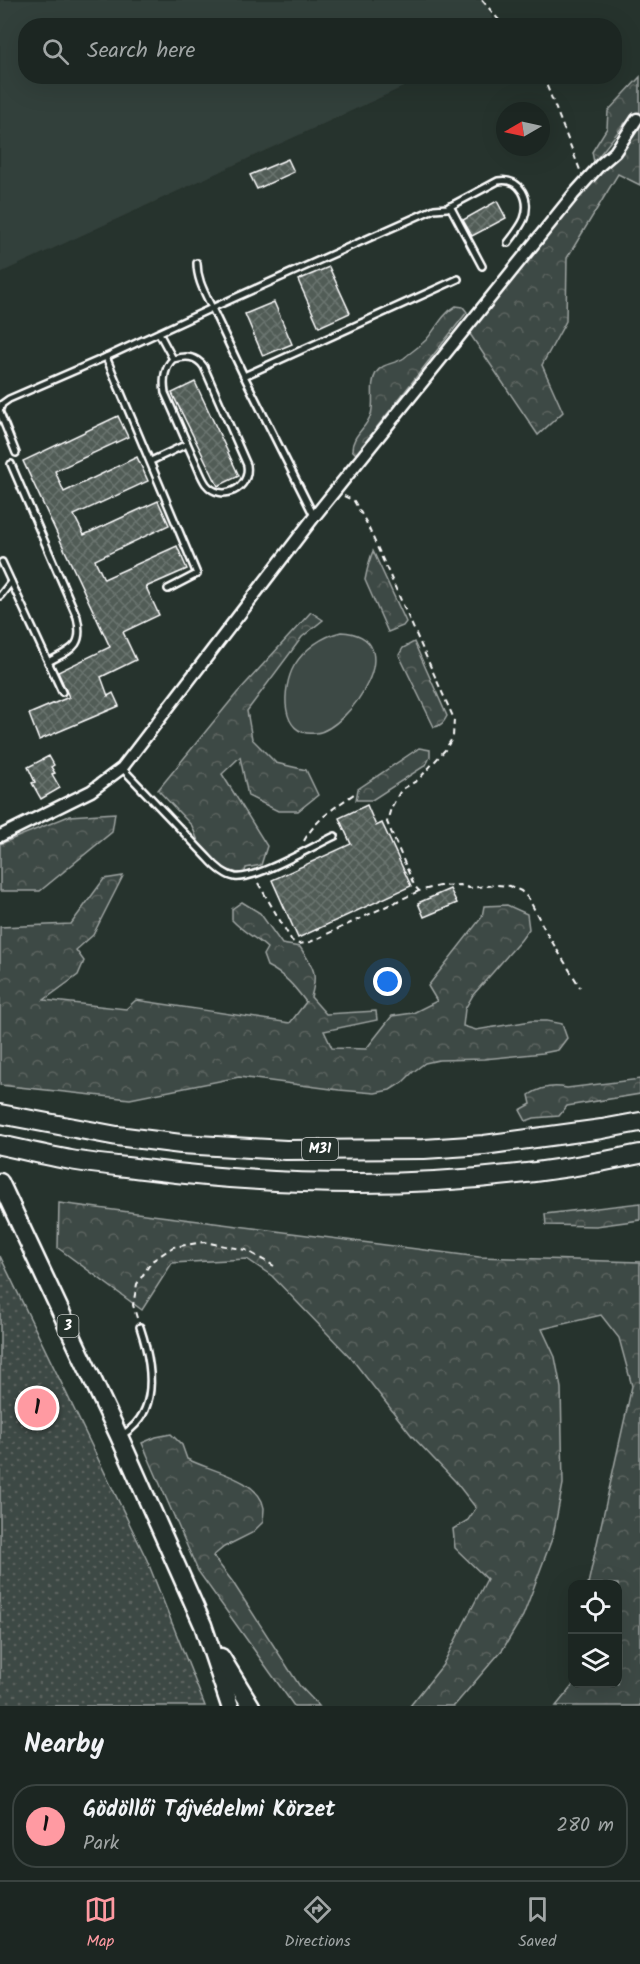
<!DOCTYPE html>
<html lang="en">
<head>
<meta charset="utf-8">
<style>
  body { margin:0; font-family:Kalam,sans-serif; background:#252e2a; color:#f1f3f6 }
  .controls { position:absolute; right:18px; bottom:18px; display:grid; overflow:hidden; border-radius:12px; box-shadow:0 6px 24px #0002 }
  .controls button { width:54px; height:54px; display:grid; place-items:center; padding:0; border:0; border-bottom:2px solid #3a4340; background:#1c2622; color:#f1f3f6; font:30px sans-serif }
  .compass { position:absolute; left:496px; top:102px; width:54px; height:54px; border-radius:50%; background:#1c2622; box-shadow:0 6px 24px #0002; rotate:261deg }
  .you { position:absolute; left:388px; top:982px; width:21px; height:21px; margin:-15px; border:4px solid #fff; border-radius:50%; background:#1a73e8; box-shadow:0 0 0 9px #1a73e833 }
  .badge { display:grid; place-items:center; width:39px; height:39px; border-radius:50%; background:#ff9aa2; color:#111; font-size:20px; font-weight:700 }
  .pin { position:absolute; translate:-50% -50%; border:3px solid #fff; box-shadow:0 2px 6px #0006 }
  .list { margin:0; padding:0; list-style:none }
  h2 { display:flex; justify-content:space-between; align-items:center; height:78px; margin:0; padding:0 24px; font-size:26px }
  h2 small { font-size:20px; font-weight:400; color:#a0a5a5 }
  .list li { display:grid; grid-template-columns:39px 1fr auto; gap:18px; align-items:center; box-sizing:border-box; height:84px; margin:0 12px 12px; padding:0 12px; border:2px solid #3a4340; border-radius:24px }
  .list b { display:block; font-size:22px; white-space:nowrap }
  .list p { margin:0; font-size:20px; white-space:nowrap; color:#a0a5a5 }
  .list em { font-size:20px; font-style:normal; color:#a0a5a5 }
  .icon { flex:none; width:33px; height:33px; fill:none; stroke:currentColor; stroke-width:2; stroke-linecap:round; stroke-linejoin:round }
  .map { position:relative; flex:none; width:640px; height:1706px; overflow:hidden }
  .search { position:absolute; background:#1c2622; box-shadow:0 6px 24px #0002; left:18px; right:18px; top:18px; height:66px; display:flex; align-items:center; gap:15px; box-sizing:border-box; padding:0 21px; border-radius:24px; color:#a0a5a5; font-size:22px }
  .sheet { height:174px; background:#1c2622 }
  nav { display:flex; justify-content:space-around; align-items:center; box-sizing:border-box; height:84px; border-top:2px solid #3a4340; background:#1c2622; font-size:16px; color:#a0a5a5 }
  nav a { display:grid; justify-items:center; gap:3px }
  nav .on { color:#ff9aa2 }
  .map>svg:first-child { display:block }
  .built { fill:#333f3a }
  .grass { fill:#3e4944; stroke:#9ea4a2; stroke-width:1.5 }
  .forest { fill:url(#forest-crowns); stroke:#9ea4a2; stroke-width:1.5 }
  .park { fill:url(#park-dots); stroke:#9ea4a2; stroke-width:1.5 }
  .building { fill:url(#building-cross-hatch); stroke:#fff; stroke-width:1.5 }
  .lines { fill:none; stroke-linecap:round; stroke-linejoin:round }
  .service-casing { stroke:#fff; stroke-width:10 }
  .minor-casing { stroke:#fff; stroke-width:15 }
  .primary-casing { stroke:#fff; stroke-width:21 }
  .motorway-casing { stroke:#fff; stroke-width:22 }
  .path { stroke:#fff; stroke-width:2; stroke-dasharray:6 4.5; stroke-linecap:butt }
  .service { stroke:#26332d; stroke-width:5 }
  .minor { stroke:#26332d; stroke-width:10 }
  .primary { stroke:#26332d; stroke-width:16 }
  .motorway { stroke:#26332d; stroke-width:18 }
  .labels { text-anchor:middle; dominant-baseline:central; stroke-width:6; stroke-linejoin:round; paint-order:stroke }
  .shield { fill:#26332d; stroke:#bec2c0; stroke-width:1.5 }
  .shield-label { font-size:14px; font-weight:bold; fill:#fff }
</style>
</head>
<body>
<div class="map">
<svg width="640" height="1706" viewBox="0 0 640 1706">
  <defs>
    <pattern id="forest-crowns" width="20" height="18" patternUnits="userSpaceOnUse" patternTransform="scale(1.5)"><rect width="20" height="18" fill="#3e4944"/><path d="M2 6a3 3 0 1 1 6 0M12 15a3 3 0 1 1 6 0" fill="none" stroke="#5b6460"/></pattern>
    <pattern id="park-dots" width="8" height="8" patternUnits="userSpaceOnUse" patternTransform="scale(1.5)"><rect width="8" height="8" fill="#3e4944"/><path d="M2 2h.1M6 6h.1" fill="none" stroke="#5b6460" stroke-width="1.8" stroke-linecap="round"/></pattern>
    <pattern id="building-cross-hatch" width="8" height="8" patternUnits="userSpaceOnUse" patternTransform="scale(1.5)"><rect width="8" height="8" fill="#515c57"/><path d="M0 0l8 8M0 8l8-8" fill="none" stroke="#6b7470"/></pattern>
  </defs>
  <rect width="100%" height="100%" fill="#26332d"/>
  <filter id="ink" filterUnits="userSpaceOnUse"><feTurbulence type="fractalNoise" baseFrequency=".0167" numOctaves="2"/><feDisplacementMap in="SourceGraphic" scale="12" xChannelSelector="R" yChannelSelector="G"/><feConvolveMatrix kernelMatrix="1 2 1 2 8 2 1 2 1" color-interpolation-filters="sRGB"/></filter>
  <g filter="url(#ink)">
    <path class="built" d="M0,0H484L495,25L26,26V76L425,77L0,273Z"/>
    <path class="grass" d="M341,632C413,636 349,729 316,733C279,738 282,687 294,666C304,649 323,636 341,632Z"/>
    <g class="forest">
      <path d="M640,77V185L618,174L567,258L566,321L542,365L563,412L538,435L468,331L634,130L625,123L594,162L592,152L607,128L608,111Z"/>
      <path d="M456,306L463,307L467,312L356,454L352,450C352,435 367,428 371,414C375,401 369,385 376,373C382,363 395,364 404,358C411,352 419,347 426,340C437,328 441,315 456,306Z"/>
      <path d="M373,551L406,622L403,626L388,632L365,580C367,570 369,560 373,551Z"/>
      <path d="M311,612L323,620L302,637L247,711L252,739L276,763L306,770L318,795L298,811H278L248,796L240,757L222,774L267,846L261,865L246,868L244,875L222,868L200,846L192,826L158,790L237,693Z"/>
      <path d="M414,642L447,716C444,722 441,726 434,727L399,655L403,648Z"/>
      <path d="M419,748L430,750V757L426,765L372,800H356L358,789Z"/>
      <path d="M115,813L112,832L40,891H0V844L69,816Z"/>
      <path d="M123,876L93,935L76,950L84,961L78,975L44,1000L126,1009L136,1000L290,1023L306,1002C294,986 285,975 267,966L263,955L267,948C254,936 244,933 232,920V909L242,902L260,913L282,944L300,947C314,968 318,973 311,997L326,1014L376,1011L377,1020L324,1031L332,1048L366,1049L392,1016L413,1013L437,1001L428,986L482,917L484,906L507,905L527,914L529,929L521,940L473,995L465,1009L463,1026L476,1030L531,1021H547L562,1024L567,1038L558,1050L543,1053L484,1059L439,1060L425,1063L413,1072L403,1082L390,1090L375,1093L339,1090L239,1077L130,1099L0,1085V927L71,924L104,879Z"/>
      <path d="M640,1079V1094L567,1106L559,1116L534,1118L526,1121L520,1110L531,1104L529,1095C541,1087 553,1085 567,1088Z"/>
      <path d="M59,1203L479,1257L640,1262V1706H556L574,1684H618V1584H588L632,1386L619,1338L601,1315L542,1329L555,1357L561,1388L563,1484L553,1536L523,1616L503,1649L454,1706H410L442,1666L487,1579L455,1548L453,1529L468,1520L476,1508L455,1481L412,1436L351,1358L272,1276L247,1259L172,1263L142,1310L58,1248Z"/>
      <path d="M640,1203V1220L596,1226L546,1225L545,1214Z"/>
      <path d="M171,1434L182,1445L187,1459C208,1470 260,1479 264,1508C264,1512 263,1518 263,1522L252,1533L224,1547L213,1556L232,1581L299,1685L319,1706H294L198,1571L142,1443L156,1437Z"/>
    </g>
    <path class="park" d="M0,1256L147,1560L205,1706H0Z"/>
    <g class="building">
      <path d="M288,159L294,172L257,189L250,175Z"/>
      <path d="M497,201L506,218L472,236L463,220Z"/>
      <path d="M329,267L350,313L319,327L298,280Z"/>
      <path d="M274,302L292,344L263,356L245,314Z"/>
      <path d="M195,382L239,476L218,486L172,393Z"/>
      <path d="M118,416L128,437L55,471L64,492L137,457L148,481L74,515L84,535L158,501L169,525L95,560L104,579L177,546L187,569L146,587L159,615L123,632L136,660L101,677L108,696L113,693L119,706L39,740L29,714L69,697L58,672L110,647L23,461Z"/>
      <path d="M49,756L54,765L51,767L55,773L52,774L60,788L41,799L32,783L35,782L28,767Z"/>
      <path d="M367,805L376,826L382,823L411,886L298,938L272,880L351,844L339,818Z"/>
      <path d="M450,889L457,903L424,917L418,903Z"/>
    </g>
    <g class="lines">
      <g class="service-casing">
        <g id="service">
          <path d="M450,206L482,266"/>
          <path d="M159,333L173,359C185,356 196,355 204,367L247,465C251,489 221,503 206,484C201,477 198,467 194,459C184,437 175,415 165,393C163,381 164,368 173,359"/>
          <path d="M244,376L458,279"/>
          <path d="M0,409L2,404L9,399L106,357"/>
          <path d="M0,413L16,453"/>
          <path d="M151,461L187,444"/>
          <path d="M11,464L77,617C84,647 72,649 48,662"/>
          <path d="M314,516L244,376L212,308L434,209L447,208L498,181C521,177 531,200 524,219C520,228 514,235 508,243"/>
          <path d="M2,562L62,692"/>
          <path d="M168,589L197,574L106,357L212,308C205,293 197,280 197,263"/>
          <path d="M0,596L11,582"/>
          <path d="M122,768L208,858C215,866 224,875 235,877C256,880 313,846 335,836"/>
          <path d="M120,1436C162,1414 152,1363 140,1327"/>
        </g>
      </g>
      <g class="minor-casing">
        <path id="minor" d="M0,836L91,791L122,768L314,517L573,195L600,165L615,152L637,119"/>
      </g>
      <g class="primary-casing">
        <g id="primary">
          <path d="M0,1182L119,1436L203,1625L230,1706"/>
          <path d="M221,1657L251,1706"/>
        </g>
      </g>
      <g class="motorway-casing">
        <g id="motorway">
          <path d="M0,1114L117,1136L181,1144L286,1150L424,1149L484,1145L602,1129L640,1122"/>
          <path d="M0,1145C24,1150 47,1156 71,1160C95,1164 119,1166 143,1169C307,1190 478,1189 640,1154"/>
        </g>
      </g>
      <g class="path">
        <path d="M482,0L504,26"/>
        <path d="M543,76L580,170"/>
        <path d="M344,496L354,501L366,522L454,719L453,737L445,750L418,780L401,790L391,808L387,822L414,885L419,891L439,886L460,885L469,888L497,885L510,886L521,891L529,899L546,932L580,987"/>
        <path d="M304,841C315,820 335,807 354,794"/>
        <path d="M258,883L292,941L299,944L310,942L419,891"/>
        <path d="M137,1318L133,1305L137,1284L152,1261L173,1247L204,1242L246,1250L274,1266"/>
      </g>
      <use href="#service" class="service"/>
      <use href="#minor" class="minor"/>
      <use href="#primary" class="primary"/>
      <use href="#motorway" class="motorway"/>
    </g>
  </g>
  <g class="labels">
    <g class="shield">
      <rect x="302" y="1138" width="36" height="22" rx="4.5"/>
      <rect x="57.5" y="1315" width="21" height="22" rx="4.5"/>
    </g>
    <g class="shield-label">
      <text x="320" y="1149">M31</text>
      <text x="68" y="1326">3</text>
    </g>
  </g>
</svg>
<div class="controls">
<button><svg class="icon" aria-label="locate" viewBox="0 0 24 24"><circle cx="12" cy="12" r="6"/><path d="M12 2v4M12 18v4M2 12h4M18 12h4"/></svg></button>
<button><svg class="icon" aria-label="layers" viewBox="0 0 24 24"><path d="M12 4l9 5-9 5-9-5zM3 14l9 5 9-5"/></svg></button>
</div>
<svg class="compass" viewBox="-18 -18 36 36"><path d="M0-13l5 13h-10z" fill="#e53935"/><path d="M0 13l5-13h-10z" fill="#a0a5a5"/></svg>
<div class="you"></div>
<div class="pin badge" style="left:37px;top:1408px">1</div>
<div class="search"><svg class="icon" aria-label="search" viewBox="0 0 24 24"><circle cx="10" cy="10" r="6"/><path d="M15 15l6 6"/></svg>Search here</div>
</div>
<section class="sheet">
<h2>Nearby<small></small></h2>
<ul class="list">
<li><span class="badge">1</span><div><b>Gödöllői Tájvédelmi Körzet</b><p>Park</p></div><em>280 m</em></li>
</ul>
</section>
<nav>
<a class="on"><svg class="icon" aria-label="map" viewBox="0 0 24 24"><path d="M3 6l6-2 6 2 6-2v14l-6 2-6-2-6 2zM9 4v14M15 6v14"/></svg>Map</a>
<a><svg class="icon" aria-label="directions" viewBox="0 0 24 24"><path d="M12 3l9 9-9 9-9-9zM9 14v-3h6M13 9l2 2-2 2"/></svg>Directions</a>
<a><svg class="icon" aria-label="saved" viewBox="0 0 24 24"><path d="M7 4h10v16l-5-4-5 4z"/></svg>Saved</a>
</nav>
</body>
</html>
